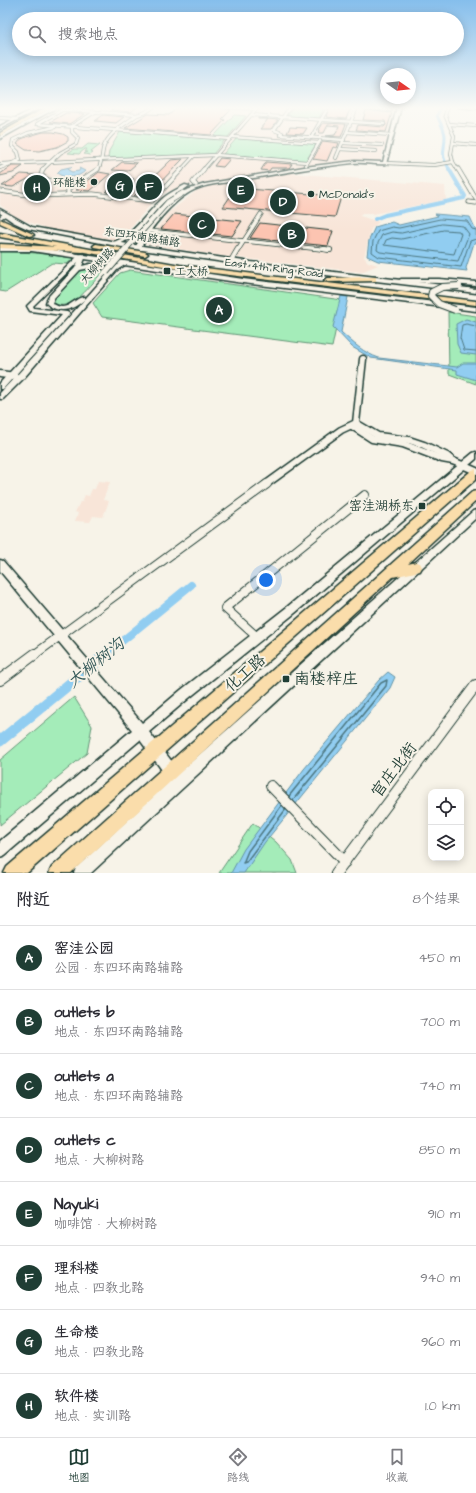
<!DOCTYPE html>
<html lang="zh">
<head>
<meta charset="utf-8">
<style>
  body { margin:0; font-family:"Architects Daughter","LXGW WenKai TC",sans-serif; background:#f2f2f3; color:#2b2b33 }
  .controls { position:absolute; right:12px; bottom:12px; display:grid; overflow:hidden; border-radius:8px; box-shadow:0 2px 10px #0003 }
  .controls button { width:36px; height:36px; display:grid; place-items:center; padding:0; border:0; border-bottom:1px solid #e1e1e2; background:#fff; color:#2b2b33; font:20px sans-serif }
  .compass { position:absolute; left:380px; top:68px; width:36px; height:36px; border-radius:50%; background:#fff; box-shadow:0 2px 10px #0003; rotate:104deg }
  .you { position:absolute; left:266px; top:580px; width:14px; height:14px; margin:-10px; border:3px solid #fff; border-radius:50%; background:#1a73e8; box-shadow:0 0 0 6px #1a73e833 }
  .badge { display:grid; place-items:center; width:26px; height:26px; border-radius:50%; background:#1f3d34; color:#fff; font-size:13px; font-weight:700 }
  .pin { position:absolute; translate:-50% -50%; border:2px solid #fff; box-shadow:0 1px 4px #0006 }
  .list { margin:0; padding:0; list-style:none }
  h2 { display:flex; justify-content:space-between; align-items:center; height:52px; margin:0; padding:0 16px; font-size:17px }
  h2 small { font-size:13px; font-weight:400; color:#7c7c81 }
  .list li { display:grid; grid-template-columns:26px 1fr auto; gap:12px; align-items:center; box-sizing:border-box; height:64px; padding:0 16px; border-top:1px solid #e1e1e2 }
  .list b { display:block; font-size:15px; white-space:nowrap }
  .list p { margin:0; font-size:13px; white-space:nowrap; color:#7c7c81 }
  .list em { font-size:13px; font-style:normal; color:#7c7c81 }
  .icon { flex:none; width:22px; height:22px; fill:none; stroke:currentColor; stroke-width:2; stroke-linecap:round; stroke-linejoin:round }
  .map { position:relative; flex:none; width:476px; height:873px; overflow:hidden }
  .search { position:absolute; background:#fff; box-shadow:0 2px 10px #0003; left:12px; right:12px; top:12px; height:44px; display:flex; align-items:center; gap:10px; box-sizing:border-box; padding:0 14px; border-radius:22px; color:#7c7c81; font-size:15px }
  .sheet { height:564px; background:#fff }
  nav { display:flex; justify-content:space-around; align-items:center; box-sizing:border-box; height:56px; border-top:1px solid #e1e1e2; background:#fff; font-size:11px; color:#7c7c81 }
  nav a { display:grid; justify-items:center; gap:2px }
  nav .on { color:#1f3d34 }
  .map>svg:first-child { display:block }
  .built { fill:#f8e5d8 }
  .green { fill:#a4ecb9; stroke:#629476 }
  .water { fill:#91cdf1; stroke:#6393a5 }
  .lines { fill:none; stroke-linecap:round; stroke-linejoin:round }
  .shore-far1 { stroke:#4d7780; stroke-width:1 }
  .shore { stroke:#4d7780; stroke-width:1.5 }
  .canal-far3 { stroke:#91cdf1; stroke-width:3 }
  .canal-far2 { stroke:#91cdf1; stroke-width:4 }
  .canal-far1 { stroke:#91cdf1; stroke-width:8 }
  .canal { stroke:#91cdf1; stroke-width:11 }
  .building { fill:#fcc4b1; stroke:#1f3d34 }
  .minor-far5-casing { stroke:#1f3d34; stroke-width:4 }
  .minor-far4-casing { stroke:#1f3d34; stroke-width:5 }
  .minor-far3-casing { stroke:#1f3d34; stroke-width:6 }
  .minor-far2-casing { stroke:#1f3d34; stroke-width:9 }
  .minor-far1-casing { stroke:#1f3d34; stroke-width:10 }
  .minor-casing { stroke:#1f3d34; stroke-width:12 }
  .tertiary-casing { stroke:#1f3d34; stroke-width:3 }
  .secondary-casing { stroke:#1f3d34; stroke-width:3 }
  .primary-casing { stroke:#1f3d34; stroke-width:3 }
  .trunk-casing { stroke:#1f3d34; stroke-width:3 }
  .motorway-casing { stroke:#1f3d34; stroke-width:3 }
  .minor-far5 { stroke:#f7f3e8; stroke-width:2.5 }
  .minor-far4 { stroke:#f7f3e8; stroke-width:3.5 }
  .minor-far3 { stroke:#f7f3e8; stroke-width:4.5 }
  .minor-far2 { stroke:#f7f3e8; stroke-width:6 }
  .minor-far1 { stroke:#f7f3e8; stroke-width:8 }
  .minor { stroke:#f7f3e8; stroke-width:10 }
  .tertiary { fill:#f7f3e8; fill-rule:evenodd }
  .secondary { fill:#f7f3e8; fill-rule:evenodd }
  .primary { fill:#faddab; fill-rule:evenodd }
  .trunk { fill:#faddab; fill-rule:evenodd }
  .motorway { fill:#faddab; fill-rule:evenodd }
  .tertiary-bridge-far1-casing { stroke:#1f3d34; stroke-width:6; stroke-linecap:butt }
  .tertiary-bridge-casing { stroke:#1f3d34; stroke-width:8; stroke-linecap:butt }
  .secondary-bridge-casing { stroke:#1f3d34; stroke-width:8; stroke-linecap:butt }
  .tertiary-bridge-far1 { stroke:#f7f3e8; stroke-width:4.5 }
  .tertiary-bridge { stroke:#f7f3e8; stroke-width:6 }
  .secondary-bridge { stroke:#f7f3e8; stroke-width:6 }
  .poi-dot { fill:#1f3d34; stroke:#f7f3e8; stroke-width:1.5 }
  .labels { text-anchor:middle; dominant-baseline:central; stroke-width:4; stroke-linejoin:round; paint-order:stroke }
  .far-poi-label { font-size:11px; fill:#1f3d34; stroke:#f7f3e8; text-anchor:start }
  .far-street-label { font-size:11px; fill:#1f3d34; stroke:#f7f3e8 }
  .poi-label { font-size:13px; fill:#1f3d34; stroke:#f7f3e8; text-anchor:end }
  .near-street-label { font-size:16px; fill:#1f3d34; stroke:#f7f3e8 }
  .near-poi-label { font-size:16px; fill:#1f3d34; stroke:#f7f3e8; text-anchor:start }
  .near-water-label { font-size:17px; font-style:italic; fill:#365a5a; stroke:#f7f3e8 }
</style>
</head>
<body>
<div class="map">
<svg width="476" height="873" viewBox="0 0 476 873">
  <rect width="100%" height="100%" fill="#f7f3e8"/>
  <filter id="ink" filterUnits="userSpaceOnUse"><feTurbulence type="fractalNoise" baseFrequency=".025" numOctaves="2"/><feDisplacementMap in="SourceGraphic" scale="8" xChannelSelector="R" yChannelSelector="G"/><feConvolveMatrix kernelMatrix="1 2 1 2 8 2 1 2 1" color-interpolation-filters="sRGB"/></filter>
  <g filter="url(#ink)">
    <g class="built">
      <path d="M59,107H397L380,162L354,161L337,163L179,187L158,196L119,241L52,230L15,217L0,205V141Z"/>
      <path d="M291,173L445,186L446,200L373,214H362L360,216L379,222L371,229L364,257L368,262L378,265L361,272L222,256L145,244L168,213L196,191L211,185Z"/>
      <path d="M98,481L110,482L103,500L109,501L103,517L93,516L90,522L75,521L78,513L75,512L80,502H82L85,495L89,496L92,489H95Z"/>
    </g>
    <g class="green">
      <path d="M293,107L324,108L319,118L287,116Z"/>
      <path d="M234,115L246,116L227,138L213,137Z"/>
      <path d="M120,132L225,140L213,154L108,158L109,151Z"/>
      <path d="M237,138L316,144L306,161L223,154Z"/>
      <path d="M88,144L100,145L91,152L93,153L90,155L84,154L87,152H85L87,149H85L79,154L68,153L74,149H82Z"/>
      <path d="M0,251L36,253L74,258L67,264L52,263L6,292L0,291Z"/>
      <path d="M87,268L104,270C93,282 70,316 53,302V300L80,271Z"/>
      <path d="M130,270L342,300L332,347L102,317L93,303L120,273Z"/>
      <path d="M448,312L476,316V384L449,374Z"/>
      <path d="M74,697L92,726L87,753L0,825V760Z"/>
      <path d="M253,823L276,842L292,860L297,873H219Z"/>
    </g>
    <g class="water">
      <path d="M70,167H72L68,170L72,172L79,171L80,169L79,168L85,171C79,178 64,179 57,173L61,169Z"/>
      <path d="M435,214L470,217L476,230V243H474L466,268L467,271L378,261L367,256L369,240L375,227L392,222L399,225L438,216Z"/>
      <path d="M341,296L348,297L341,332C353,343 364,353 379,358L457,367L463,363H476V380L457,374V370L371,358L352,347L333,327Z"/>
      <path d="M466,319L476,322V355L461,353L457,344L456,324Z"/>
      <path d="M388,672L395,677L390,688L265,842L244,873H231L244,849L304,769L379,680Z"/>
    </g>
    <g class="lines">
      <g class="shore-far1">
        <path d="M442,224L463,226L469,234L458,261L380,252L377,250L378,243L382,235L392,232L401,233Z"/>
        <path d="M444,230L459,231L461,234L454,254L384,245L386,240L392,238L401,239Z"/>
        <path d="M476,230L472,229L467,221L440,219L399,228L392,227L378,231L373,241L372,252L379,257L461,267L470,241L476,239"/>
        <path d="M476,326L466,324L462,325L460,338L464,350L476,351"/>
      </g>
      <g class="shore">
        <path d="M289,796L381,683L387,680L386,686L293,800"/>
        <path d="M282,805L248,851L243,863L246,862L286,809"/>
      </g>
      <path class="canal-far3" d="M441,108L437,115C439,121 445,130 445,136C445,153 439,153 450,170"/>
      <path class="canal-far2" d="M375,219L385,215L464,198L465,196L449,169"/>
      <path class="canal-far1" d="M105,655L191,585"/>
      <path class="canal" d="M0,741L106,654"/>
    </g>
    <g class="building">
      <path d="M115,107H137L131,112L111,110Z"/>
      <path d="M178,107H215L231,110L222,119L225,120L211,135L125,128L148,114L169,115Z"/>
      <path d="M329,107H351L346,119L326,117Z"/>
      <path d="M366,110L392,113L386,132L356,130L358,125L384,127L386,125L385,121L363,120Z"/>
      <path d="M66,113H71L85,114L69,124L50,122Z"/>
      <path d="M103,115L124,117L116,123L95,121Z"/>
      <path d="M258,119V118L278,120L271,129H260L268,119Z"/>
      <path d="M323,123L346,124L341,137L325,136L335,135L339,126L328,125L324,133H319L320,130H319Z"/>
      <path d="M290,127L307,128L303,134L287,133Z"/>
      <path d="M43,132H53L63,134L68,137V141L57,147L39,151L26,150L17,144L21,139L29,136Z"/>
      <path d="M323,141L339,143L337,148L333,147L327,161L313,159Z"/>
      <path d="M220,158L230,159L223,167L214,166Z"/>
      <path d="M183,159L146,197L134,196L171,160Z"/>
      <path d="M122,162L137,163L128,171L112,170Z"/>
      <path d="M266,162L292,164L289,168H271L269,171L261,170Z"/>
      <path d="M12,166H23L13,173L0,176V174Z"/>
      <path d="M99,172L110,174L90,191L76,190Z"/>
      <path d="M21,174L35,175L13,187L2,186Z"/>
      <path d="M122,178L134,179L119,194L106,192Z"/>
      <path d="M37,181L50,184L34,193L24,191Z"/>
      <path d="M236,188L311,194L341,197L335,217L223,207Z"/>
      <path d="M174,214L242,221L232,236L161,229Z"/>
      <path d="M260,223L333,231L328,246L250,238Z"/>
    </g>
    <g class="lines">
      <g class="minor-far5-casing">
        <g id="minor-far5">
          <path d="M75,107L71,110L137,115L146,112L153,107"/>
          <path d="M225,107L256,109"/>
          <path d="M358,107L391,110"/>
          <path d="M448,107L445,115L454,136L451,154L453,162L458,170"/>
          <path d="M71,110H62L37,124L230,139"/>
          <path d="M251,115L384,124"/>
          <path d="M0,118L17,119"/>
          <path d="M449,124L476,126"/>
          <path d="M347,132L392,135"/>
          <path d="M280,135L344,140"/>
          <path d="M280,135L282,133L274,130L290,107"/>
          <path d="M232,137L319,143"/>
          <path d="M311,138L326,111"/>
          <path d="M343,143L382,145"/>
          <path d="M453,143L476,145"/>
          <path d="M340,149L376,151"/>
          <path d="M336,158L357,107"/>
          <path d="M385,163L434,165L453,162"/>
          <path d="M0,164L216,155L307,162"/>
          <path d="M306,165L320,141"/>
          <path d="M0,168L20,160L18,152L12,146L13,140L28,133L55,127"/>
          <path d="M42,170L60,153L76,144L78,138L72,132V126L95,112"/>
          <path d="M97,170C103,164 101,154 104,146C110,132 125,124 137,115"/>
          <path d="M181,170L194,156"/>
          <path d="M203,170L258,107"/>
        </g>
      </g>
      <g class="minor-far4-casing">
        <g id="minor-far4">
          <path d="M43,169L41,175L48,180L72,185"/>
          <path d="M458,169L476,199"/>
          <path d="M196,185L193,182L204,169"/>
          <path d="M0,191L35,196L93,194L152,201L182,169"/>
          <path d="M68,194V189L72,186L98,169"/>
          <path d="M469,202L476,203"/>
          <path d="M149,231L330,250"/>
          <path d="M238,250L261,214"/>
        </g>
      </g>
      <g class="minor-far3-casing">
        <g id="minor-far3">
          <path d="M324,249L330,250"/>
          <path d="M231,261L238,249"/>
        </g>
      </g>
      <g class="minor-far2-casing">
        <g id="minor-far2">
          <path d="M0,374L15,376"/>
          <path d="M356,423L378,436L409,440L424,445L447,456L453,461"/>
          <path d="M352,426L372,439L403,444L442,459L453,461L476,471"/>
          <path d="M265,485L341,430L356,423L363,359"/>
        </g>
      </g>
      <g class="minor-far1-casing">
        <g id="minor-far1">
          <path d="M257,637L225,608L365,495"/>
          <path d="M34,655L267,484"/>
        </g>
      </g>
      <g class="minor-casing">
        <g id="minor">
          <path d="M0,680L35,654"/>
          <path d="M271,786L345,862"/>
          <path d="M336,873L476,685"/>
        </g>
      </g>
      <g class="tertiary-casing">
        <g id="tertiary">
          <path d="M397,107H401L386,164C375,165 364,162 353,163C314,167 276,174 238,181C223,183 204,184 190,192C173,202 150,227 142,246L145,249L144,250H140L136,246C146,226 164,207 182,194L181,192L205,184L304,167L355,161L383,162Z"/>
          <path d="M185,185L189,186C182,192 173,194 165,201C150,214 133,246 111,245V243C133,236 143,217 159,202C166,194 176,190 185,185Z"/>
          <path d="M3,214L7,215L0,219V216Z"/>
          <path d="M79,255L83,254L86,256L82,266L90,264L114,267L123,262L128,263L117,270L23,379L3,399H0V393L17,375L111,270L90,268L80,270L54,298L52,303C68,315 74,296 85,297V299C74,310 58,315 46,303L48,297L75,268L78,262L33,306L34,308L67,312L70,314L3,389H0V383L62,315L30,311L27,306Z"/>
          <path d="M401,279H439L476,282V286L439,283L399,282L398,281Z"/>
          <path d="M476,452V459L295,613L189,698L149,732L180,772L473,511L476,510V518L184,787L91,873H74L76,868L170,781L140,740L5,855L0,857V841L132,730L0,571V560L3,561L142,723L181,690L287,607L473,453Z"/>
        </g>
      </g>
      <g class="secondary-casing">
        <g id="secondary">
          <path d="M37,107H42L0,129V126Z"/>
          <path d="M53,107H58L0,139V136Z"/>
          <path d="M0,209L32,227L122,243L251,262L476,289V293L251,266L122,247L28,229L13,222L0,213Z"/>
          <path d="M0,247H32L243,279L476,307V311L243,283L32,251H0Z"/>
        </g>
      </g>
      <g class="primary-casing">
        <g id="primary">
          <path d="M47,107H53L0,136V133Z"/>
          <path d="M476,107V109L458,107Z"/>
          <path d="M476,469V479L27,873H4L7,867L472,470Z"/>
          <path d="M476,491V501L408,564L416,562L420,563L422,567L420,571L393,577L71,873H49L52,867L472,492Z"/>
        </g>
      </g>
      <g class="trunk-casing">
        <g id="trunk">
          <path d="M0,233L180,265L476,301V305L180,269L0,237Z"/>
          <path d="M96,244L145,252L148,254L145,256L94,247L93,246Z"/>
          <path d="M373,277H376V281L328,282L324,280L328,278Z"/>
        </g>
      </g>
      <g class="motorway-casing">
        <g id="motorway">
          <path d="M0,219L33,234L34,235L29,236L0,223Z"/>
          <path d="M0,244L82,248L86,250L82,252L0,248Z"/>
        </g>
      </g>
      <use href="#minor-far5" class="minor-far5"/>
      <use href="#minor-far4" class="minor-far4"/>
      <use href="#minor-far3" class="minor-far3"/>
      <use href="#minor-far2" class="minor-far2"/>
      <use href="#minor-far1" class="minor-far1"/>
      <use href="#minor" class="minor"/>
      <use href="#tertiary" class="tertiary"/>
      <use href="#secondary" class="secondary"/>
      <use href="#primary" class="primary"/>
      <use href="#trunk" class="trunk"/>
      <use href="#motorway" class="motorway"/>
      <g class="tertiary-bridge-far1-casing">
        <path id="tertiary-bridge-far1" d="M125,250L168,202L183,193"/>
      </g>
      <g class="tertiary-bridge-casing">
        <path id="tertiary-bridge" d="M106,272L126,249"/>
      </g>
      <g class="secondary-bridge-casing">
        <path id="secondary-bridge" d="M455,310L439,304L431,296L432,292L442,287L459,286"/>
      </g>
      <use href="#tertiary-bridge-far1" class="tertiary-bridge-far1"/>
      <use href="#tertiary-bridge" class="tertiary-bridge"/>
      <use href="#secondary-bridge" class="secondary-bridge"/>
    </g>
  </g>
  <linearGradient id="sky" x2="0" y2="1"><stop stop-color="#85beec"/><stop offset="0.47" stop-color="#fbfaf5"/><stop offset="1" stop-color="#fbfaf5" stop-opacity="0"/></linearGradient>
  <rect width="476" height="230" fill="url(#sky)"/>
  <g class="poi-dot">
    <circle cx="94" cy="182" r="4"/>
    <circle cx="311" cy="194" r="4"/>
    <rect x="163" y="267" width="8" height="8" rx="2"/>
    <rect x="418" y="502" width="8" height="8" rx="2"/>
    <rect x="282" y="675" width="8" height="8" rx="2"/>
  </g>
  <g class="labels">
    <g class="far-poi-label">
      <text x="86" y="182" text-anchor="end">环能楼</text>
      <text x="319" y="194">McDonald's</text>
      <text x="175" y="271">工大桥</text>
    </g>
    <g class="far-street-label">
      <text transform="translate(142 237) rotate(9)">东四环南路辅路</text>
      <text transform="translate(97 266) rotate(-48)">大柳树路</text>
      <text transform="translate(274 268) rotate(7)">East 4th Ring Road</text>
    </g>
    <g class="poi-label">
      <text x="414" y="506">窑洼湖桥东</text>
    </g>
    <g class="near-street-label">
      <text transform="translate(245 673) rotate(-41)">化工路</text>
      <text transform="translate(394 770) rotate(-53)">官庄北街</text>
    </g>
    <g class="near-poi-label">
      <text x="294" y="679">南楼梓庄</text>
    </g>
    <g class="near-water-label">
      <text transform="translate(96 663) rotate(-39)">大柳树沟</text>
    </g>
  </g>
</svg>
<div class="controls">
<button><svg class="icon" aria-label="locate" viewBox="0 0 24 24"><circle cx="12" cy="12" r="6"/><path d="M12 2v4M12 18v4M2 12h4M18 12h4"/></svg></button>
<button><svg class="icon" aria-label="layers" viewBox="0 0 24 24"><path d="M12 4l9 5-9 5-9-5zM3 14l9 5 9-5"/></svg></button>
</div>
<svg class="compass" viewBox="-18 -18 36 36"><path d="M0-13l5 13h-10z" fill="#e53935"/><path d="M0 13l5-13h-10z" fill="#7c7c81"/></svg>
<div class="you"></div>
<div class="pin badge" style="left:219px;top:310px">A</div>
<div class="pin badge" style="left:292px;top:235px">B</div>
<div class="pin badge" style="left:202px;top:225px">C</div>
<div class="pin badge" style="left:283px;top:202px">D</div>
<div class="pin badge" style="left:241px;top:190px">E</div>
<div class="pin badge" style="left:149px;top:187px">F</div>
<div class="pin badge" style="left:120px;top:186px">G</div>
<div class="pin badge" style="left:37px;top:188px">H</div>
<div class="search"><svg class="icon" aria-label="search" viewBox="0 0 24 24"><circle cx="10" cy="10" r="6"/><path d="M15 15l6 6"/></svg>搜索地点</div>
</div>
<section class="sheet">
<h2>附近<small>8个结果</small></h2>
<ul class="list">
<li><span class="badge">A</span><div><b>窑洼公园</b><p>公园 · 东四环南路辅路</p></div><em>450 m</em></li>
<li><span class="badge">B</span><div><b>outlets b</b><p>地点 · 东四环南路辅路</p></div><em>700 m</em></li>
<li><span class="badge">C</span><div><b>outlets a</b><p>地点 · 东四环南路辅路</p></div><em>740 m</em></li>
<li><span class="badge">D</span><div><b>outlets c</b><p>地点 · 大柳树路</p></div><em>850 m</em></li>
<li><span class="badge">E</span><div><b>Nayuki</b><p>咖啡馆 · 大柳树路</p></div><em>910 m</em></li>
<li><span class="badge">F</span><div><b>理科楼</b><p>地点 · 四教北路</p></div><em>940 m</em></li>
<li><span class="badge">G</span><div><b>生命楼</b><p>地点 · 四教北路</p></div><em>960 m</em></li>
<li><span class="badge">H</span><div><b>软件楼</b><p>地点 · 实训路</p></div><em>1.0 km</em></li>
</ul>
</section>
<nav>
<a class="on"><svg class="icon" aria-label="map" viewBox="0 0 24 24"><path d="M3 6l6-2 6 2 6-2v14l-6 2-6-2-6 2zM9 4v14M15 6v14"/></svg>地图</a>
<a><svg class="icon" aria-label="directions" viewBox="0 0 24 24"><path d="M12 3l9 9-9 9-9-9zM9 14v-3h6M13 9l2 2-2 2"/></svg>路线</a>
<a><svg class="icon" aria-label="saved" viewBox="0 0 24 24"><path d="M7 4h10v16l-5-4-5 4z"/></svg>收藏</a>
</nav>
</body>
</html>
